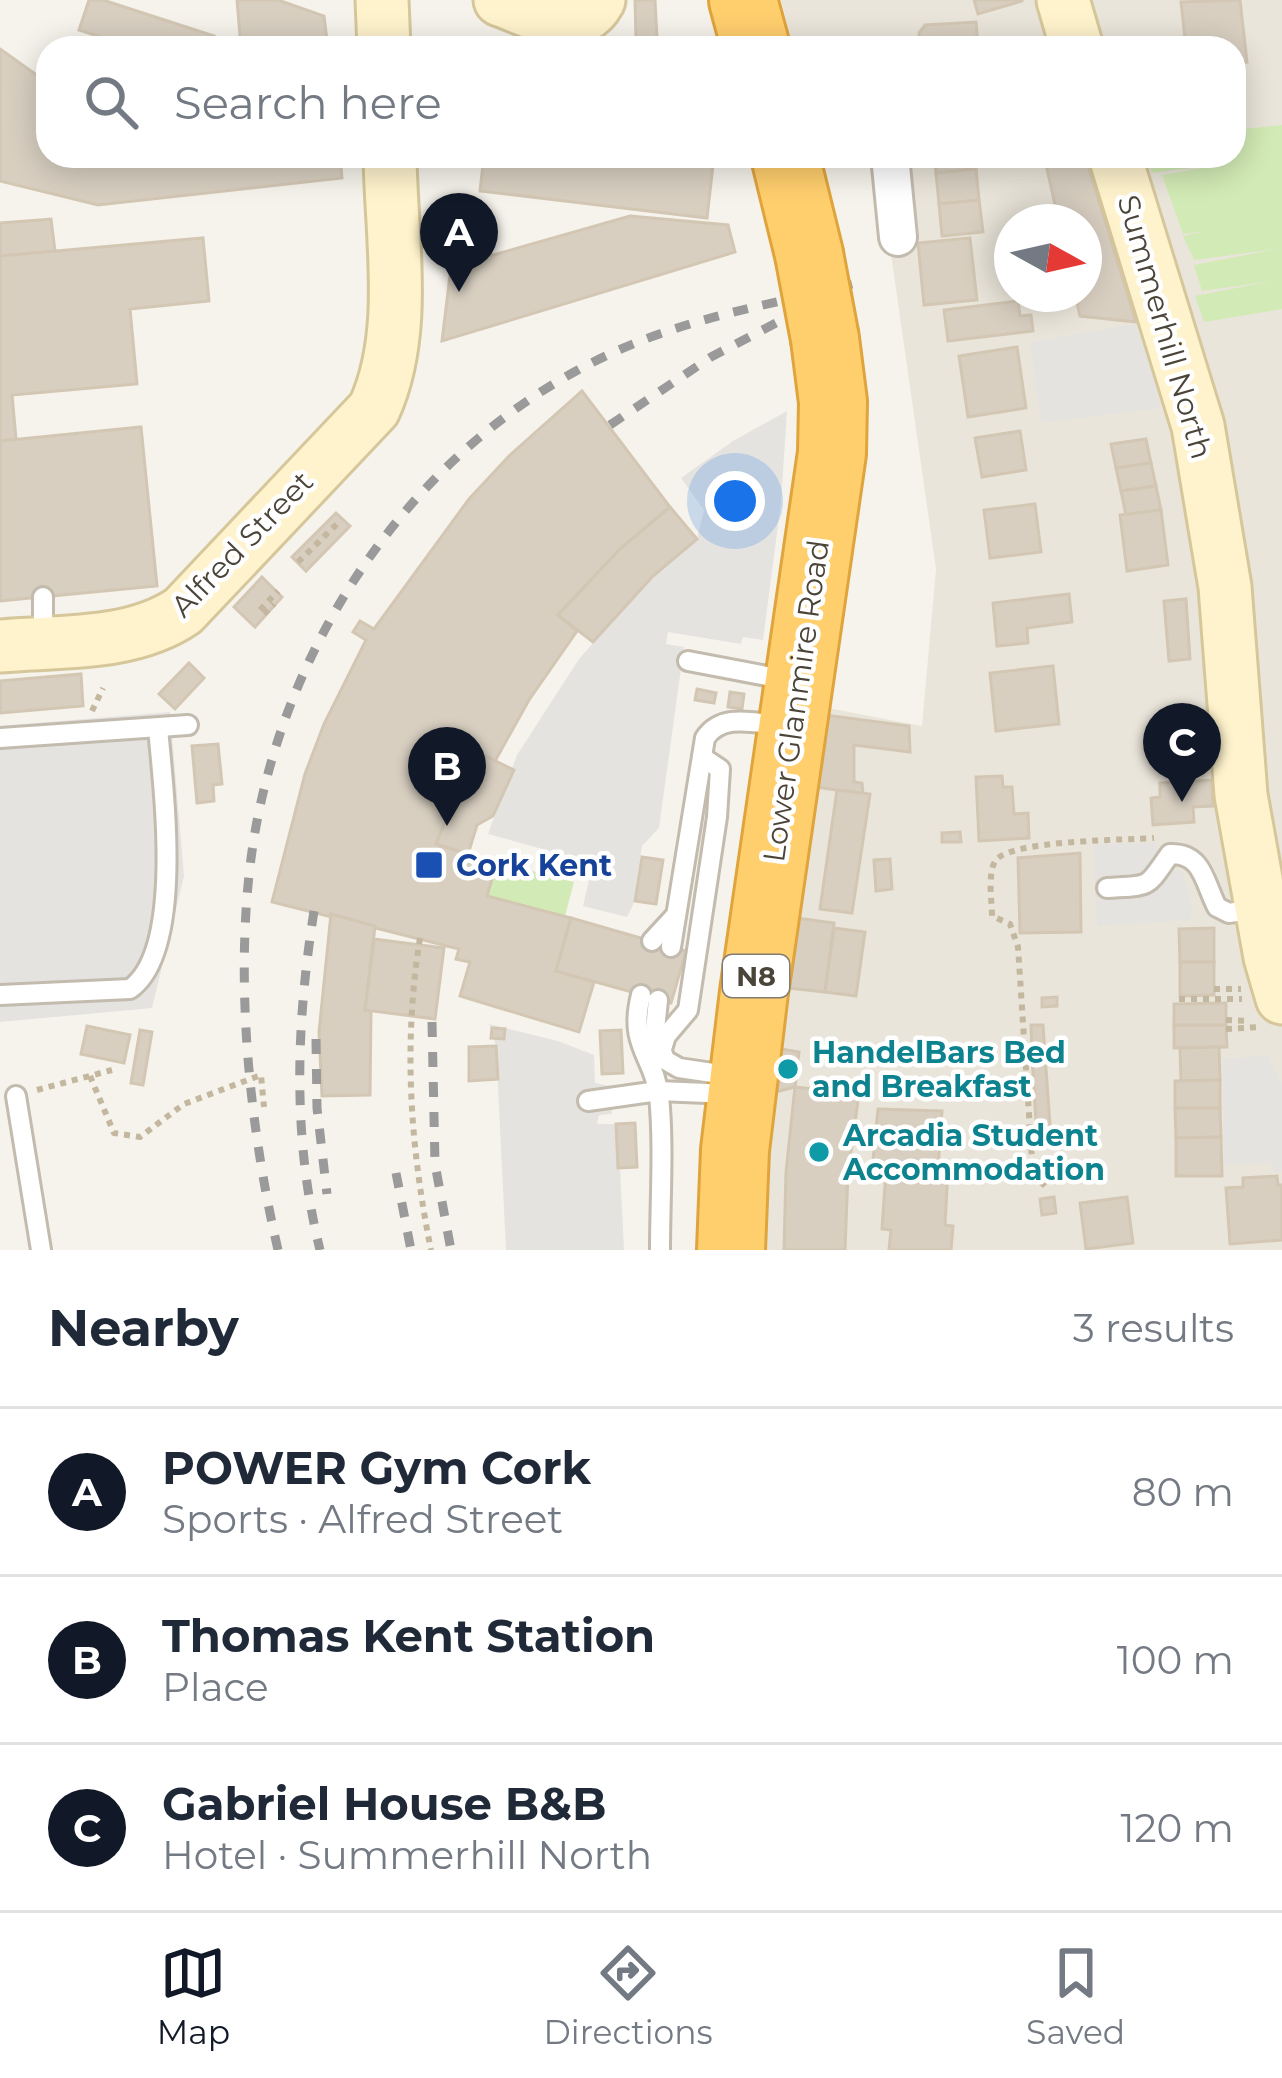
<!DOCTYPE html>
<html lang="en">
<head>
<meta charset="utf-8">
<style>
  body { margin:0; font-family:Montserrat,sans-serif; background:#f2f2f3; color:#1f2937 }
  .compass { position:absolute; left:994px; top:204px; width:108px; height:108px; border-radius:50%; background:#fff; box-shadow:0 6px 30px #0003; rotate:98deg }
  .you { position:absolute; left:735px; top:501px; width:42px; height:42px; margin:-30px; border:9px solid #fff; border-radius:50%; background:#1a73e8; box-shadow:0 0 0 18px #1a73e833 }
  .badge { display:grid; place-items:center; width:78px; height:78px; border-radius:50%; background:#111827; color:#fff; font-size:39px; font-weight:700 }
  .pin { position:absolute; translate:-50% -99px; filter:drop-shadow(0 3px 6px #0008) }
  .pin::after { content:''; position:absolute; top:63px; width:42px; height:36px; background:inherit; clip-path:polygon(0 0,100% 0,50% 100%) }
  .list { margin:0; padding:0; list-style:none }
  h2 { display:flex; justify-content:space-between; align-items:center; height:156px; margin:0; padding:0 48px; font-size:51px }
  h2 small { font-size:39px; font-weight:400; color:#747a83 }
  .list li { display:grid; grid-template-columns:78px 1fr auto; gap:36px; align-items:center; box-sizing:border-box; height:168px; padding:0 48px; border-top:3px solid #e0e1e3 }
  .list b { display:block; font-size:45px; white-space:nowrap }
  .list p { margin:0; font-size:39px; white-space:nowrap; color:#747a83 }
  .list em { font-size:39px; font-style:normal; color:#747a83 }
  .icon { flex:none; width:66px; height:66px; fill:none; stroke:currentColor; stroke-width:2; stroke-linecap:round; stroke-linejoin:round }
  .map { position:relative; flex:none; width:1282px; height:1250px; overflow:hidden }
  .search { position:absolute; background:#fff; box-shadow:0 6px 30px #0003; left:36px; right:36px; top:36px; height:132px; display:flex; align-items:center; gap:30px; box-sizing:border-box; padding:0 42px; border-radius:36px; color:#747a83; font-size:45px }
  .sheet { height:660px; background:#fff }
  nav { display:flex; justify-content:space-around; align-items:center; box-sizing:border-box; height:168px; border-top:3px solid #e0e1e3; background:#fff; font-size:33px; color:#747a83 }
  nav a { display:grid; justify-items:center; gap:6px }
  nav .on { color:#111827 }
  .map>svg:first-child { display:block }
  .residential { fill:#eae5da; fill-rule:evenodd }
  .green { fill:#d2eab5 }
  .parking { fill:#e5e3e0 }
  .building { fill:#d8cfc1; stroke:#d3c7b4; stroke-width:3 }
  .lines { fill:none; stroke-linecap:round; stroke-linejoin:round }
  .lane-casing { stroke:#c2bbae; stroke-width:24 }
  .street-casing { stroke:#c2bbae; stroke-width:42 }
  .secondary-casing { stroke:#d6c79b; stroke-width:57 }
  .highway-casing { stroke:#e0a43c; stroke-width:72 }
  .path { stroke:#c4b79f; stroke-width:6; stroke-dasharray:6 6; stroke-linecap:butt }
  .lane { stroke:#fff; stroke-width:18 }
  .street { stroke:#fff; stroke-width:36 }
  .secondary { stroke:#fff3cd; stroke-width:51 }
  .highway { stroke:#ffcf6e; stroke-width:66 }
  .rail { stroke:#9a9a9a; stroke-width:9; stroke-dasharray:15 15; stroke-linecap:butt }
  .highway-bridge-casing { stroke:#e0a43c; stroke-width:72; stroke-linecap:butt }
  .highway-bridge { stroke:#ffcf6e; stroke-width:66 }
  .transit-dot { fill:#1a4fb4; stroke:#fff; stroke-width:4.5 }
  .culture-dot { fill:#0f9aa8; stroke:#fff; stroke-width:4.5 }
  .labels { text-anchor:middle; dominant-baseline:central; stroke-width:9; stroke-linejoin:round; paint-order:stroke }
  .shield { fill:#fff; stroke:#817c74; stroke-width:3 }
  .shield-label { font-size:27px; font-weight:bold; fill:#4b4439 }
  .street-label { font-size:30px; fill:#4b4439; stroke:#fff }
  .transit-label { font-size:30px; font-weight:bold; fill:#164399; stroke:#fff; text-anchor:start }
  .culture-label { font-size:30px; font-weight:bold; fill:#0d838f; stroke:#fff; text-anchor:start }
</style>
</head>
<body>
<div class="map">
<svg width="1282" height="1250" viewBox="0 0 1282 1250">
  <rect width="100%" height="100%" fill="#f6f3ec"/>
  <path class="residential" d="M781,0H1282V1250H709L828,708L922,726L936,569L877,156H1234V48H808L791,40ZM1012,222H1084V294H1012Z"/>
  <g class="green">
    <path d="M1282,125V309L1204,322L1195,296L1272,281L1202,291L1194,265L1277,249L1194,260L1183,236L1206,231L1183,234L1162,175L1232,163L1152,173L1147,156H1234V130Z"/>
    <path d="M497,862L574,882L565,916L487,896Z"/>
  </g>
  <g class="parking">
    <path d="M1142,323L1161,408L1041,423L1030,342Z"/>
    <path d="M787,411L781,502L763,640L743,637L741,644L668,632L666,644L684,647L659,828L642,846L633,905L627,917L583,906L593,863L488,834L517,755L579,659L653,576L697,539L704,510L681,478L733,441Z"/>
    <path d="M170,712L184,876L152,1008L0,1022V726Z"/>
    <path d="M1156,843L1159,871L1182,870L1193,911L1189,920L1097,926L1093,844Z"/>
    <path d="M489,1024L558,1041L594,1055L595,1083L610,1086L612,1114L599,1115L597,1124H618L624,1250H506L496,1046Z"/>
    <path d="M1268,1056L1282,1083V1171L1273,1172L1272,1163L1224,1164L1223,1058Z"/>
  </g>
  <g class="building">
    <path d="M89,0H103L214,36L210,48H135L79,30Z"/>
    <path d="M237,0H278L324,16L328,48H241Z"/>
    <path d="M635,0H655L657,38L636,39Z"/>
    <path d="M974,0H1022V1L978,14Z"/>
    <path d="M1240,0L1247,62L1234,63V48H1186L1181,2Z"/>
    <path d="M976,22L978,46L985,48H925L920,43L919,33L925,25Z"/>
    <path d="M0,49L48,83V156H340L342,178L98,205L0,181Z"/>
    <path d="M484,156H714L707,218L480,191Z"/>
    <path d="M934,156H975L976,169L936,173Z"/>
    <path d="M1044,156H1085L1136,322L1080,316L1075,294H1084V222H1059Z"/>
    <path d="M976,169L979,200L939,204L936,173Z"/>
    <path d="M979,200L983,232L942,236L939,204Z"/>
    <path d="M630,216L728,225L735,252L442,341L451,267Z"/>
    <path d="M51,219L55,251L0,256V223Z"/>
    <path d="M203,238L209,301L130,309L137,384L12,395L16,439L0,441V256Z"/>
    <path d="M970,238L977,300L924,305L918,243Z"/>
    <path d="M1018,301L1020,316L1031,315L1033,331L948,341L944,310Z"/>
    <path d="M1017,347L1026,408L968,417L959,356Z"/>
    <path d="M582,391L670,507L620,549L558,615L577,631L529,700L495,761L475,751L436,844L497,862L487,896L571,918L556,971L594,982L579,1032L460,996L470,962L456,959L459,949L272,902L305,774L324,724L366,640L353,632L360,621L374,629L469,499L510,455Z"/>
    <path d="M141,427L157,586L0,601V441Z"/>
    <path d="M1020,431L1026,470L982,477L975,438Z"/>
    <path d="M1146,439L1151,463L1116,468L1111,444Z"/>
    <path d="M1151,463L1156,486L1121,491L1116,468Z"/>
    <path d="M1156,486L1161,510L1126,515L1121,491Z"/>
    <path d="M1035,504L1041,552L990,558L984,510Z"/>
    <path d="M670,507L697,539L653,576L593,642L558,615L620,549Z"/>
    <path d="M1161,510L1168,565L1127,571L1120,515Z"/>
    <path d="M336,513L350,526L306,571L292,557Z"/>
    <path d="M262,577L282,597L255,627L234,607Z"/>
    <path d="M1069,594L1072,622L1027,628L1028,643L997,646L993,603Z"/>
    <path d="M1186,599L1190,659L1169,661L1164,601Z"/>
    <path d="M189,663L204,678L175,709L159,694Z"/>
    <path d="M1053,666L1059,724L996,731L990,673Z"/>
    <path d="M81,674L83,706L0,713V681Z"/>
    <path d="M697,689L716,693L714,703L695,700Z"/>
    <path d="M730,692L744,694L742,709L728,707Z"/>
    <path d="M825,715L909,726L910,752L854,745V782L862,783L863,794L816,787Z"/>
    <path d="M218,744L222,784L213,785L214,801L197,803L192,746Z"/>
    <path d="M475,751L514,770L493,816L477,825L468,854L436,844Z"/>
    <path d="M1002,776L1003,787H1012L1014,814L1028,813L1029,838L979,841L976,777Z"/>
    <path d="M1212,780L1213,806L1193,807L1194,822L1153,825L1151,798L1160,797V783Z"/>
    <path d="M837,790L870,794L852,913L820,909Z"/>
    <path d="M960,832L961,842H942V833Z"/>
    <path d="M1080,853L1081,932L1020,933L1018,858Z"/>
    <path d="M642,857L663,860L656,904L635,901Z"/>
    <path d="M890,859L892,889L876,891L874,860Z"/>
    <path d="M331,914L375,926L365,1010L371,1009L370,1095L322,1096L319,1032Z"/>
    <path d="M571,918L686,951L671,1003L556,971Z"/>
    <path d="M797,918L834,923L825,992L788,988Z"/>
    <path d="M834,928L865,932L856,996L825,992Z"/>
    <path d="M1214,928V962H1180L1179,929Z"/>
    <path d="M374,939L444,948L435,1019L365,1010Z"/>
    <path d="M1180,962H1214V995L1180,996Z"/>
    <path d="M1057,997V1006L1042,1007V998Z"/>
    <path d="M1226,1003V1025L1174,1026V1004Z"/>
    <path d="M1031,1025H1043L1045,1055L1032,1056Z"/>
    <path d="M1174,1025H1226L1227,1047L1174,1048Z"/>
    <path d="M87,1026L130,1035L124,1063L81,1054Z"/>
    <path d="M492,1028L505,1029L504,1039L491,1038Z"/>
    <path d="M140,1030L152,1032L143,1085L131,1083Z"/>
    <path d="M621,1030L623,1073L602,1074L600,1031Z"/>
    <path d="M496,1046L498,1079L469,1081V1047Z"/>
    <path d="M1219,1047L1220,1080L1181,1081L1180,1048Z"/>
    <path d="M781,1049L799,1052L795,1087L776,1092Z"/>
    <path d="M1045,1055L1051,1138L1037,1139L1032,1056Z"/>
    <path d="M1220,1080V1108H1175V1081Z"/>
    <path d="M795,1087L859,1094L848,1172L845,1250H784L786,1172Z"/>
    <path d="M1175,1108H1220L1221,1137L1176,1138Z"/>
    <path d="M878,1109L942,1111L938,1169L948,1170L945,1225L953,1226L951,1250H889L891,1230L882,1229L886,1171L872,1170Z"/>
    <path d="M635,1123L637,1167L618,1168L616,1124Z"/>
    <path d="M1221,1137L1222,1176H1176V1138Z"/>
    <path d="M1277,1176L1278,1185H1282V1240L1230,1244L1226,1188L1243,1187V1178Z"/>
    <path d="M1054,1197L1056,1213L1042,1215L1040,1199Z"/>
    <path d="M1127,1197L1133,1243L1086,1249L1080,1203Z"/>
  </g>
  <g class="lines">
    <g class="lane-casing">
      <g id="lane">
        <path d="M43,638V597"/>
        <path d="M688,661L788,680"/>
        <path d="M0,738L188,725"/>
        <path d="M1107,888C1153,885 1145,889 1170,854C1203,853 1204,882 1217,907L1229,913L1256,909"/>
        <path d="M652,941L676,915"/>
        <path d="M671,947L705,738C722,713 753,723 780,725"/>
        <path d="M0,995L130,989C185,950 163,787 158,728"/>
        <path d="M641,995C628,1047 654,1055 659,1096C664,1146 660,1200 660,1250"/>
        <path d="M658,1000L655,1030L665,1060L679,1068L733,1076"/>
        <path d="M661,1052L666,1036L688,1010L717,817L720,769L702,757"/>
        <path d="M16,1096L41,1250"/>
        <path d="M588,1101L658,1091L732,1094"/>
      </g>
    </g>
    <g class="street-casing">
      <path id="street" d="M890,156L898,237"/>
    </g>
    <g class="secondary-casing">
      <g id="secondary">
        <path d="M382,0L384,48"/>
        <path d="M500,0C532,11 578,39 599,0"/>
        <path d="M1063,0L1077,48"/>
        <path d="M1115,156L1198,426L1225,587L1241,795L1270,957L1282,998"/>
        <path d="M0,646C60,641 132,646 183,611L374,409C409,333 391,237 390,156"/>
      </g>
    </g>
    <g class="highway-casing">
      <g id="highway">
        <path d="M743,0L756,48"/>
        <path d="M785,156L809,254"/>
        <path d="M731,1250L735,1150L754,992L832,453L833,402L825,339"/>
      </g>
    </g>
    <g class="path">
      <path d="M298,562L337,524"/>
      <path d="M260,610L278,591"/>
      <path d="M264,614L274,604"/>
      <path d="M92,711L103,688"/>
      <path d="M420,938C403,1043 410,1146 431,1250"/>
      <path d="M1214,989H1241"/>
      <path d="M1179,999H1242"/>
      <path d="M1226,1020L1250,1021"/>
      <path d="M1226,1029L1259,1027"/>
      <path d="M90,1076L114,1133L140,1137L184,1104L261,1075L264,1107"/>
      <path d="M37,1090L112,1070"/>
      <path d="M1045,1186L1036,1177L1032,1160L1018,947L1010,924L992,916C992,901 987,872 996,860C1012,840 1126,840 1154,838"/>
    </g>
    <use href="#lane" class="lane"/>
    <use href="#street" class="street"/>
    <use href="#secondary" class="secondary"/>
    <use href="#highway" class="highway"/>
    <g class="rail">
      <path d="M803,325L855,300"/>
      <path d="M610,425L711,357L816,302"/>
      <path d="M314,911C296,1025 292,1137 320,1250"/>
      <path d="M432,1022L435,1164L451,1250"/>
      <path d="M316,1039L317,1108L327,1194"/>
      <path d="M396,1173L411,1250"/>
      <path d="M278,1250C247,1117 231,951 258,816C295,632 410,462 576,371C672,319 750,310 852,284"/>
    </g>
    <g class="highway-bridge-casing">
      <path id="highway-bridge" d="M809,254L825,339"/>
    </g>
    <use href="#highway-bridge" class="highway-bridge"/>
  </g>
  <rect class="transit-dot" x="414" y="850" width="30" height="30" rx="6"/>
  <g class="culture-dot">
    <circle cx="788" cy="1069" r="12"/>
    <circle cx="819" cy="1152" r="12"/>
  </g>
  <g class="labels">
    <rect class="shield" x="723" y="955" width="66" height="42" rx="9"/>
    <g class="shield-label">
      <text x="756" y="976">N8</text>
    </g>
    <g class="street-label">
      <text transform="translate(1165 327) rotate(74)">Summerhill North</text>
      <text transform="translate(242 544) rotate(-46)">Alfred Street</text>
      <text transform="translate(796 701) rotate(-82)">Lower Glanmire Road</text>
    </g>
    <g class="transit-label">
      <text x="456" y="865">Cork Kent</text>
    </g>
    <g class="culture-label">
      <text x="812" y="1052">HandelBars Bed<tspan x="812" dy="34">and Breakfast</tspan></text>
      <text x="843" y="1135">Arcadia Student<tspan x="843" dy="34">Accommodation</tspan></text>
    </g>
  </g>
</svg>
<svg class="compass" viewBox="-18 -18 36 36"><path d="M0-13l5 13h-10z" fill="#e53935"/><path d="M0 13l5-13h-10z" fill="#747a83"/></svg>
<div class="you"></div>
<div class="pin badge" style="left:459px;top:292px">A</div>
<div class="pin badge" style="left:447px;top:826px">B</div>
<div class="pin badge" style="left:1182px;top:802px">C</div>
<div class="search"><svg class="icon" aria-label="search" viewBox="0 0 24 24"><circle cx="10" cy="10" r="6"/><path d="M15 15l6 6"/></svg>Search here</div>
</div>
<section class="sheet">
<h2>Nearby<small>3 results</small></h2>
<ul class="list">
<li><span class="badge">A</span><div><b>POWER Gym Cork</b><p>Sports · Alfred Street</p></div><em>80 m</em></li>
<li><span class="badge">B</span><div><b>Thomas Kent Station</b><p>Place</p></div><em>100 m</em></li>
<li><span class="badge">C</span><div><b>Gabriel House B&amp;B</b><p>Hotel · Summerhill North</p></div><em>120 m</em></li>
</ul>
</section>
<nav>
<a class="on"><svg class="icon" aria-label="map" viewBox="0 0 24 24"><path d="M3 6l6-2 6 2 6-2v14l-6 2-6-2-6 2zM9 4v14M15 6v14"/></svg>Map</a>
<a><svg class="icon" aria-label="directions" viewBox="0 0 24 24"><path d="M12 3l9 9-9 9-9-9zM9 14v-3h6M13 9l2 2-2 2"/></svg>Directions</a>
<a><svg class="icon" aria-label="saved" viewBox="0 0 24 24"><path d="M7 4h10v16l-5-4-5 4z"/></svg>Saved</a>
</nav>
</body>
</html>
